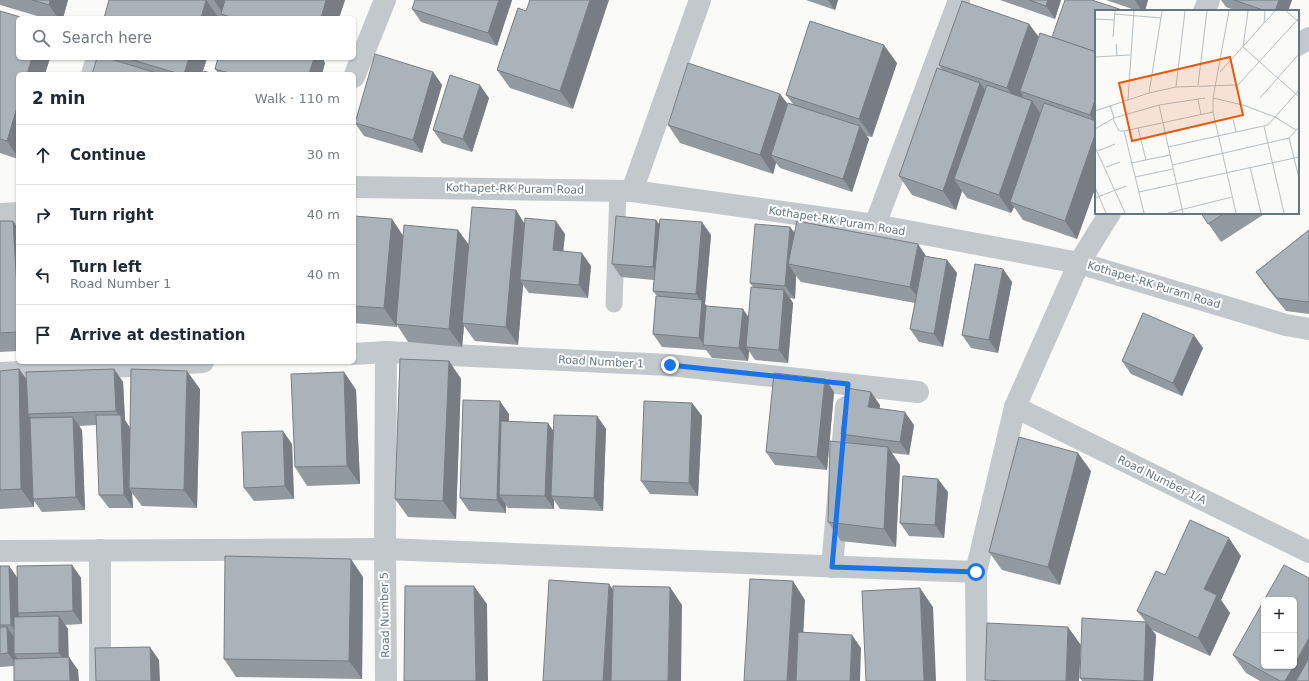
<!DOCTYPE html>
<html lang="en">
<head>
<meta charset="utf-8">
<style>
  body { margin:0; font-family:"DejaVu Sans",sans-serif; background:#f6f6f7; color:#1f2937 }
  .controls { position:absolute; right:12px; bottom:12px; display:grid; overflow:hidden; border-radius:6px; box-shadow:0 1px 3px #0004 }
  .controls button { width:36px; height:36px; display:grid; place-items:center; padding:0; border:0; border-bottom:1px solid #e0e1e3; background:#fff; color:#1f2937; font:20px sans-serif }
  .stop { position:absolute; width:12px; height:12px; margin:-9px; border:3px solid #1a73e8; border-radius:50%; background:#fff }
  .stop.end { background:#1a73e8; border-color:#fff; box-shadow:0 1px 4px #0008 }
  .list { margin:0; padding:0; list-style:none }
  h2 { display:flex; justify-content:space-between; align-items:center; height:52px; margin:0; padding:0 16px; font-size:17px }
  h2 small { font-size:13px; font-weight:400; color:#747a83 }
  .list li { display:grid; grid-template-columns:26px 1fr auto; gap:12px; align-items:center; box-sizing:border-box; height:60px; padding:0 16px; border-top:1px solid #e0e1e3 }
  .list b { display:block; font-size:15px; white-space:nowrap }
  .list p { margin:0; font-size:13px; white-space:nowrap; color:#747a83 }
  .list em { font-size:13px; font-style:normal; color:#747a83 }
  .icon { flex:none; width:22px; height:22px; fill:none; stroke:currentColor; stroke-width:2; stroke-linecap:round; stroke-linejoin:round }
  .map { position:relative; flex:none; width:1309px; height:681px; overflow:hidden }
  .search { position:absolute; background:#fff; box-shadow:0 1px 3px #0004; left:16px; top:16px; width:340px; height:44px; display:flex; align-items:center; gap:10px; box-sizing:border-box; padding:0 14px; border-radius:6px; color:#747a83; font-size:15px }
  .panel { position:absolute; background:#fff; box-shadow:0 1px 3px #0004; left:16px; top:72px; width:340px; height:292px; border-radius:6px }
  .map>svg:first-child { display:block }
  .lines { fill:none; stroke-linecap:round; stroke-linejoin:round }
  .service { stroke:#c3c8cc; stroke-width:17 }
  .minor { stroke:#c3c8cc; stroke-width:22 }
  .wall { fill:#929a9f }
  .shaded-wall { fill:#777d82 }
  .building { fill:#aab3b9; stroke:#777d82 }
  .route { stroke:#1a73e8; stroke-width:5 }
  .labels { text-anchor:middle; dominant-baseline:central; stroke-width:4; stroke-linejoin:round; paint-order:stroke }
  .street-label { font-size:11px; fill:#657683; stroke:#fff }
  .inset-road { fill:none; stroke:#b5bdc2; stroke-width:1 }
  .view { fill:#e8590c; fill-opacity:0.15; stroke:#e8590c; stroke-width:2 }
  .inset-edge { fill:none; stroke:#657683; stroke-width:2 }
</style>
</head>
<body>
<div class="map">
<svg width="1309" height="681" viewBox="0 0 1309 681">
  <rect width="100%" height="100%" fill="#fafaf8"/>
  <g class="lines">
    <path class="service" d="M614,304L618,191"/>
    <g class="minor">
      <path d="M1204,11L1209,0"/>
      <path d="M1298,45L1309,38"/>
      <path d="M92,74L97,58"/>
      <path d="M354,77L385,0"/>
      <path d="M354,187L632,191L875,225L1079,263L1286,325L1309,329"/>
      <path d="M632,191L700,0"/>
      <path d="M0,214L18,213"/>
      <path d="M875,225L959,0"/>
      <path d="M386,352L385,549L386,681"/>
      <path d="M354,354L386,352L670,365L918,392"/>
      <path d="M0,373L203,362"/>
      <path d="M1015,407L1309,552"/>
      <path d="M0,551L385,549L976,572"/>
      <path d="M832,567L846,407"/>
      <path d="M100,681V550"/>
      <path d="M977,681L976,572L1015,407L1079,263L1110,213"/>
    </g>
  </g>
  <g class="wall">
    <path d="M0,0H68L63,18H44L0,5Z"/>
    <path d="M109,0H345L339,18H224L223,17L217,16L219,18Z"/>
    <path d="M512,0L497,46L421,22L412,9Z"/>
    <path d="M806,0H838L835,10Z"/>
    <path d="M1000,0H1061L1055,19Z"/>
    <path d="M1106,0H1148L1145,11H1138Z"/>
    <path d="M1221,0H1292L1288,11H1237L1226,7Z"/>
    <path d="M518,8L573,109L510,88L497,70Z"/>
    <path d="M0,11L50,58L45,74H18V159L0,153Z"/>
    <path d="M1096,11V186L1077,239L1023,220L1014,207L1011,213L967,198L962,191L956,210L912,195L899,176L943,71L939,65L1029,24L1039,37H1053H1052Z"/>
    <path d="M97,58H207L202,74H92Z"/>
    <path d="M218,58H327V60L323,59L325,63L322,74H219L215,69Z"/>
    <path d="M897,63L872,137L866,136L869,139L852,192L780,168L776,163L773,174L680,143L668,125L780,94L788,104H793L786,95Z"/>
    <path d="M433,72L442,85L422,153L364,136L355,123Z"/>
    <path d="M489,98L472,152L442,143L433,130Z"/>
    <path d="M1201,213H1266L1221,242Z"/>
    <path d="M354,216L403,236L458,230L469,245L524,223L565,234L563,251L591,266L588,298L529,293L523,285L518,345L475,341L464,326L462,347L408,342L397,325V327L354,323Z"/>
    <path d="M656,220L659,224L711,235L705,304L707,306L749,318L753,287L750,283L790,227L794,232L947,260L957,273L943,347L919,342L910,329L915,303L801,282L796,276L795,299L790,298L793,303L788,363L755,360L749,351L748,361L712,358L706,350L662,347L653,334L657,296L653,291L654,280L621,277L612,264Z"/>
    <path d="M0,221H13L18,228V351L0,352Z"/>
    <path d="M1309,230V314L1286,311L1265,285L1256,272Z"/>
    <path d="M1003,269L1012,282L998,353L971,348L962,335Z"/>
    <path d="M1203,348L1182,396L1131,374L1122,361Z"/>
    <path d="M449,361L461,379L456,519L408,517L395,499Z"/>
    <path d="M19,369L26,379L114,369L123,382L125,420L130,428L200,389L197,508L142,506L132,493L133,508H109L99,495L97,425L79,426L82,430L85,510L42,512L34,501V507L0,509V371Z"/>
    <path d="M344,372L356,390L360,484L307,486L295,467Z"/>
    <path d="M825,379L834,392L827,470L775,465L766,452Z"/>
    <path d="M692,403L702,416L698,496L650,494L641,481Z"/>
    <path d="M880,405L879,409L914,425L909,455L892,453L900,465L896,547L841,541L828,522L847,443L841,434Z"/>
    <path d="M509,414V422L553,431L597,416L606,429L603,511L560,509L554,500V509L508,508L506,505V513L469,511L460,498Z"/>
    <path d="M292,444L294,499L254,501L244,488Z"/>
    <path d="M1091,471L1060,585L1002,570L989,552Z"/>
    <path d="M948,492L944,538L909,536L900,523Z"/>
    <path d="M1241,556L1221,600L1230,613L1210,656L1152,630L1156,635L1153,681H1082L1080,678L1145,621L1137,611L1165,575Z"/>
    <path d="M72,565L81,578L82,624L65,625L68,629V657L78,670L14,666L0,667V566H9L17,577Z"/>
    <path d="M363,577L362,679L236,677L224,659Z"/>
    <path d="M1233,655L1309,681H1260L1246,673Z"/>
  </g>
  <g class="shaded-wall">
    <path d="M50,0H68L63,18H58L49,5Z"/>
    <path d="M206,0L219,18H201Z"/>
    <path d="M214,0H232L224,15Z"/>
    <path d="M326,0H345L339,18H321Z"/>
    <path d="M499,0H512L497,46L488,33Z"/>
    <path d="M590,0H609L573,109L560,91Z"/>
    <path d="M828,0H838L835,10Z"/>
    <path d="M1048,0H1061L1055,19L1046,6Z"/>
    <path d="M1135,0H1148L1145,11H1142Z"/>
    <path d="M1279,0H1292L1288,11H1275Z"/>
    <path d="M1029,24L1042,42L1020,91L1023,96L1020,106L1007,88Z"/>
    <path d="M884,45L897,63L872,137L859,119Z"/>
    <path d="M32,58H50L45,74H27Z"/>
    <path d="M189,58H207L202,74H184Z"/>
    <path d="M314,58H322L325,63L322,74H309Z"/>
    <path d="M433,72L442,85L422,153L413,140Z"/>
    <path d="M980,83L993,101L954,179L962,191L956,210L943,191Z"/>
    <path d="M480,85L489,98L472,152L463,139Z"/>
    <path d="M780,94L793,112L771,155L776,163L773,174L760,155Z"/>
    <path d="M1096,97V124L1090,115Z"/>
    <path d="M1032,101L1044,119L1010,202L1014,207L1011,213L999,195Z"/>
    <path d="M18,104V157L7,141Z"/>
    <path d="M860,126L869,139L852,192L843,179Z"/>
    <path d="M1096,132V186L1077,239L1065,221Z"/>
    <path d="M516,210L528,229L520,280L523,285L518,345L506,327Z"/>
    <path d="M392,219L404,237L396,324L397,327L384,308Z"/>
    <path d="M656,220L666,233L662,280L653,267Z"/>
    <path d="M13,221L18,228V304Z"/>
    <path d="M556,221L565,234L562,263L553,250Z"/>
    <path d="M702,222L711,235L705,304L711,313L705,346L699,338L702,303L696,294Z"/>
    <path d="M790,227L800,240L788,264L796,276L795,299L785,286Z"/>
    <path d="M458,230L471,248L462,323L464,326L462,347L449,329Z"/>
    <path d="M918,244L930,262L923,305L910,287Z"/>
    <path d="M582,253L591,266L588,298L579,285Z"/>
    <path d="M947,260L957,273L943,347L934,334Z"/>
    <path d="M1003,269L1012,282L998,353L989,340Z"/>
    <path d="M784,290L793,303L788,363L779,350Z"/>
    <path d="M743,309L752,322L746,347L749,351L748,361L739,348Z"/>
    <path d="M1194,335L1203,348L1182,396L1173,383Z"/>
    <path d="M449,361L461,379L456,519L443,501Z"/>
    <path d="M19,369L32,387L28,414L33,422V499L34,501V507L21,489Z"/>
    <path d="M114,369L123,382L125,420L130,428L129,488L132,493L133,508L124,495L121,419L116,411Z"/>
    <path d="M187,371L200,389L197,508L184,490Z"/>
    <path d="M344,372L356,390L360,484L347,466Z"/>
    <path d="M825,379L834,392L827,470L817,457Z"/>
    <path d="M871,392L880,405L878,420L868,407Z"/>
    <path d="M500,401L509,414L506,495H499L506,505V513L497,500Z"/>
    <path d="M692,403L702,416L698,496L689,483Z"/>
    <path d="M905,412L914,425L909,455L900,442Z"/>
    <path d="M597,416L606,429L603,511L594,498Z"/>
    <path d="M73,417L82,430L85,510L76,497Z"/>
    <path d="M548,423L557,436L551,496L554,500V509L545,496Z"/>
    <path d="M283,431L292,444L294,499L285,486Z"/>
    <path d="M888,447L900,465L896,547L884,529Z"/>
    <path d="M1078,453L1091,471L1060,585L1048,567Z"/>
    <path d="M938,479L948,492L944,538L935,525Z"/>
    <path d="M1229,538L1241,556L1221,600L1230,613L1210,656L1198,638L1204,589Z"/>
    <path d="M351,559L363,577L362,679L349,661Z"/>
    <path d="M72,565L81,578L82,624L73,611Z"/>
    <path d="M9,566L18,579V613L19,615L20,638L11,625Z"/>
    <path d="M793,581L805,600L801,681H787Z"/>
    <path d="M609,584L622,602L617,681H603Z"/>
    <path d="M474,586L487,604L488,681H476Z"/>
    <path d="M670,587L682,605L681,681H668Z"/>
    <path d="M920,588L933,607L936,681H924Z"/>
    <path d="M59,616L68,629L69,666L59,653Z"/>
    <path d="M1146,622L1156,635L1153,681H1144Z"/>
    <path d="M7,627L16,640L14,654L17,658V666L8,653Z"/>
    <path d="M1068,627L1081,645L1079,681H1066Z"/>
    <path d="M852,635L861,648L860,681H850Z"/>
    <path d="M1309,638V679L1308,681H1285Z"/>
    <path d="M150,647L159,660L160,681H151Z"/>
    <path d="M69,657L78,670L79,681H70Z"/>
  </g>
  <g class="building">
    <path d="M32,0H50L49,5Z"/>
    <path d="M109,0H206L201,18H104Z"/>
    <path d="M225,0H326L321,18H234L221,14Z"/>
    <path d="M415,0H499L488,33L412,9Z"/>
    <path d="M530,0H590L560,91L497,70L518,8L526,11Z"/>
    <path d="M1029,0H1048L1046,6Z"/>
    <path d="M1065,0H1092L1125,11H1096V52L1052,37Z"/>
    <path d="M1234,0H1279L1275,11H1266Z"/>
    <path d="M962,1L1029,24L1007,88L939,65Z"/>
    <path d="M0,11L24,18H18V58H32L27,74H18V104L7,141L0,139Z"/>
    <path d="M810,21L884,45L859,119L786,95Z"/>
    <path d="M1040,33L1096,52V97L1090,115L1020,91Z"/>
    <path d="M375,54L433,72L413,140L355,123Z"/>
    <path d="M97,58H107L160,74H92Z"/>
    <path d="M126,58H189L184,74H180Z"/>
    <path d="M218,58H314L309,74H233L215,69Z"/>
    <path d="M688,63L780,94L760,155L668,125Z"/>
    <path d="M937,68L980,83L943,191L899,176Z"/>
    <path d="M204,71L213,74H204Z"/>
    <path d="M450,75L480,85L463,139L433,130Z"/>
    <path d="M987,85L1032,101L999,195L954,179Z"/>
    <path d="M788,103L860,126L843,179L771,155Z"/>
    <path d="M1044,103L1096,121V132L1065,221L1010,202Z"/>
    <path d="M472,207L516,210L506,327L462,323Z"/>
    <path d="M1201,213H1225L1208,224Z"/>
    <path d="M354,216L392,219L384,308L354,306Z"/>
    <path d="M616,216L656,220L653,267L612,264Z"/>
    <path d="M525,218L556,221L553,250L582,253L579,285L520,280Z"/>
    <path d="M660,219L702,222L696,294L653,291Z"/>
    <path d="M0,221H13L18,304V332L0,333Z"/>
    <path d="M797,221L918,244L910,287L788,264Z"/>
    <path d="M755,224L790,227L785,286L750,283Z"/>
    <path d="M404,225L458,230L449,329L396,324Z"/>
    <path d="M1309,230V302H1308L1277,298L1256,272Z"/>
    <path d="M924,256L947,260L934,334L910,329Z"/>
    <path d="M975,264L1003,269L989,340L962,335Z"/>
    <path d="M751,287L784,290L779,350L746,347Z"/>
    <path d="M656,296L702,300L699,338L653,334Z"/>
    <path d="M706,306L743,309L739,348L703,345Z"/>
    <path d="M1143,313L1194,335L1173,383L1122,361Z"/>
    <path d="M400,359L449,361L443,501L395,499Z"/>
    <path d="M19,369L21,489L0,490V371Z"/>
    <path d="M114,369L116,411L28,414L26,372Z"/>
    <path d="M131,369L187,371L184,490L129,488Z"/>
    <path d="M344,372L347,466L295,467L291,374Z"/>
    <path d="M774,373L825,379L817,457L766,452Z"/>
    <path d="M847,388L871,392L868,407L905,412L900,442L841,434Z"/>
    <path d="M463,400L500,401L497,500L460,498Z"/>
    <path d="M644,401L692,403L689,483L641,481Z"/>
    <path d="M96,415H121L124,495H99Z"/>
    <path d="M554,415L597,416L594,498L551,496Z"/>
    <path d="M73,417L76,497L33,499L30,418Z"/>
    <path d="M501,421L548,423L545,496L499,495Z"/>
    <path d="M283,431L285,486L244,488L242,432Z"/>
    <path d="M1019,437L1078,453L1048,567L989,552Z"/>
    <path d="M830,441L888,447L884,529L828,522Z"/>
    <path d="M903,476L938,479L935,525L900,523Z"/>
    <path d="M1190,520L1229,538L1204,589L1217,595L1198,638L1137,611L1156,571L1165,575Z"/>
    <path d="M225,556L351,559L349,661L224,659Z"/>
    <path d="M72,565L73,611L18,613L17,566Z"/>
    <path d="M1284,565L1309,578V638L1294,665V600H1264V666H1294L1285,681H1280L1233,655Z"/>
    <path d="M0,566H9L11,625H0Z"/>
    <path d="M750,579L793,581L787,681H744Z"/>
    <path d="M549,580L609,584L603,681H543Z"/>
    <path d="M405,586H474L476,681H404Z"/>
    <path d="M613,586L670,587L668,681H611Z"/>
    <path d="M920,588L924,681H866L862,591Z"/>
    <path d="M59,616V653L14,654V617Z"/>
    <path d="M1082,618L1146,622L1144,681L1080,678Z"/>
    <path d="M987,623L1068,627L1066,681H1003L985,680Z"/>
    <path d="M0,627H7L8,653L0,654Z"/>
    <path d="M798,632L852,635L850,681H796Z"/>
    <path d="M150,647L151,681H96L95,648Z"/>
    <path d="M69,657L70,681H14V659Z"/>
    <path d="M1309,658V681H1296Z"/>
  </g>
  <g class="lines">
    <path class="route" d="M670,365L848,384L832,567L976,572"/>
  </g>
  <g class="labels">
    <g class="street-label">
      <text transform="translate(515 189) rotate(1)">Kothapet-RK Puram Road</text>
      <text transform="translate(837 221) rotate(9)">Kothapet-RK Puram Road</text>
      <text transform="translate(1154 285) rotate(17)">Kothapet-RK Puram Road</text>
      <text transform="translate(601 362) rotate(3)">Road Number 1</text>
      <text transform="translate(1162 480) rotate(26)">Road Number 1/A</text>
      <text transform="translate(385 615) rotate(-91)">Road Number 5</text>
    </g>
  </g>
  <g transform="translate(1095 10)">
    <rect width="204" height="204" fill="#fafaf8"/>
    <path class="inset-road" d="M134,1L118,88V102L141,203M153,1L148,37L204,87M191,1L204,12M20,4L66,8M0,9L20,10M169,13L170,1M18,27L20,1M21,34L22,46M0,47L35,45M125,62L180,1M103,75L112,1M81,77L90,1M54,83L67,1M118,88L148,95L180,107L201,120M165,88L204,44M103,89L106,105M33,90L39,1M15,95L19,108M64,95L88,203M0,101L54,83L81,77L143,75L204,8M18,109L24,121H29L118,102M138,109L141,122M169,116L189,203M43,118L51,150M0,119L19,108L64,95L110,88M29,121L49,203M194,128L204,168M0,137L30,203M73,137L173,115L204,80M3,141L20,134M36,153L75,145M77,155L194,128L204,117M11,157L25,152M155,157L166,203M40,167L78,159M0,177L11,203M44,182L204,147M0,188L31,176M73,203L137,187"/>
    <path class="view" d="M135,47L148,105L37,131L24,73Z"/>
    <rect width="204" height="204" class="inset-edge"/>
  </g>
</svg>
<div class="controls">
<button>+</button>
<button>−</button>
</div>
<div class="stop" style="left:976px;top:572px"></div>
<div class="stop end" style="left:670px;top:365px"></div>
<div class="search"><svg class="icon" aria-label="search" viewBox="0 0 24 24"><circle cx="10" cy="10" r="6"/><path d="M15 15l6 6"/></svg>Search here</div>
<section class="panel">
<h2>2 min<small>Walk · 110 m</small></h2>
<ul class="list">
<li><svg class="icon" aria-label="ahead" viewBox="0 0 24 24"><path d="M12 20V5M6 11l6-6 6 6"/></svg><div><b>Continue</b></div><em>30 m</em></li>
<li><svg class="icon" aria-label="right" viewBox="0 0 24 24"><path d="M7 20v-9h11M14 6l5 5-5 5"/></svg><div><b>Turn right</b></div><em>40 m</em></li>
<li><svg class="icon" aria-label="left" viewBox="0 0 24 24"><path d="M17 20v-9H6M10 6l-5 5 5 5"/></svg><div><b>Turn left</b><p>Road Number 1</p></div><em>40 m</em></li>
<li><svg class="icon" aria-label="arrive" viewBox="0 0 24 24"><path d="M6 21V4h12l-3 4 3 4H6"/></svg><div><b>Arrive at destination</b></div></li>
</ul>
</section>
</div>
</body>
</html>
